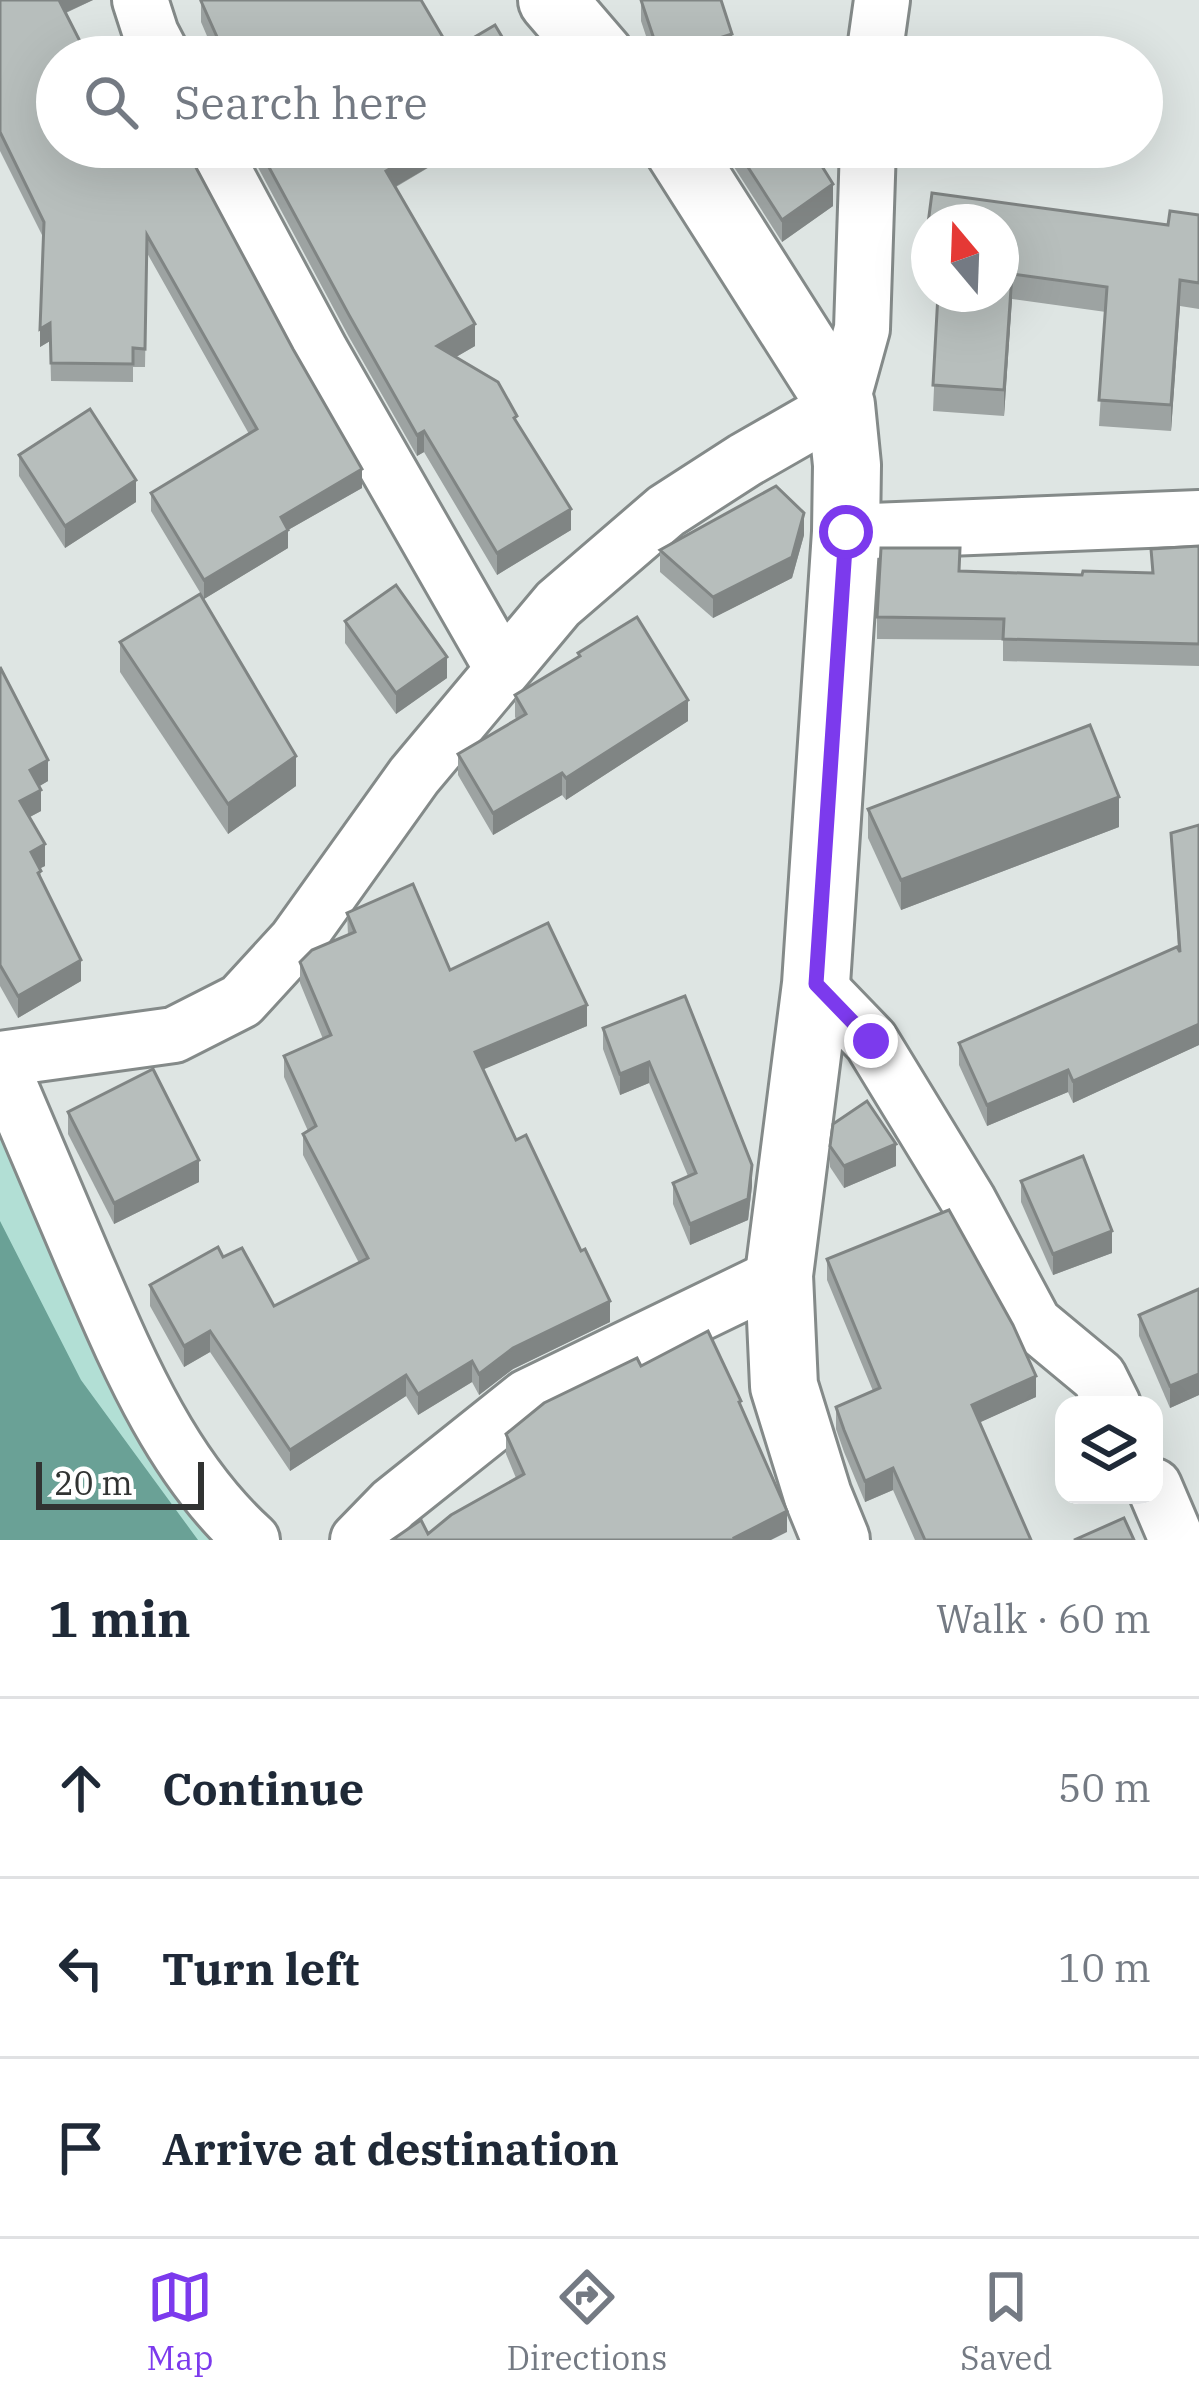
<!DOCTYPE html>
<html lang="en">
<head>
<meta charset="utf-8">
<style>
  body { margin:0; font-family:"IBM Plex Serif",serif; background:#f2f2f3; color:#1f2937 }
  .controls { position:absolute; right:36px; bottom:36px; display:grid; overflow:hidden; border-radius:24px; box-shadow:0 12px 48px #0002 }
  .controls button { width:108px; height:108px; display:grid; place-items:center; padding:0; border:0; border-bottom:3px solid #e0e1e3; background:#fff; color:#1f2937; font:60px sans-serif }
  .compass { position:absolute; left:911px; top:204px; width:108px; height:108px; border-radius:50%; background:#fff; box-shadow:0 12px 48px #0002; rotate:341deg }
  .scale { position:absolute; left:36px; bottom:30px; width:168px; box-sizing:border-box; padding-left:12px; border:6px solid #313332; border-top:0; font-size:33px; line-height:42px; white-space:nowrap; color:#313332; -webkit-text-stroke:9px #fff; paint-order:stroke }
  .stop { position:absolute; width:36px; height:36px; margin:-27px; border:9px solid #7c3aed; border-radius:50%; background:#fff }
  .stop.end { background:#7c3aed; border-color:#fff; box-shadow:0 3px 12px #0008 }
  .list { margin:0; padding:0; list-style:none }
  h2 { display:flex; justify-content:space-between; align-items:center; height:156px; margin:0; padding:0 48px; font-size:51px }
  h2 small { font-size:39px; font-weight:400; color:#747a83 }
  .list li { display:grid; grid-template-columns:78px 1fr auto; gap:36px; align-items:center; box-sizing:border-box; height:180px; padding:0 48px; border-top:3px solid #e0e1e3 }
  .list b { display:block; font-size:45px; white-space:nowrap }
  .list em { font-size:39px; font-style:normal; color:#747a83 }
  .icon { flex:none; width:66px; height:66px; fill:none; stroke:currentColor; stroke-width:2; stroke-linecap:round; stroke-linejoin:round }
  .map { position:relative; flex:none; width:1199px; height:1540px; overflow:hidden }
  .search { position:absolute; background:#fff; box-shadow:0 12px 48px #0002; left:36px; right:36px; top:36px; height:132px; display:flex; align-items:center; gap:30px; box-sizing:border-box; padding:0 42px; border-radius:66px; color:#747a83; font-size:45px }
  .sheet { height:696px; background:#fff }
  nav { display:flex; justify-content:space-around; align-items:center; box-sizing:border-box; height:168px; border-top:3px solid #e0e1e3; background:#fff; font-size:33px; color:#747a83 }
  nav a { display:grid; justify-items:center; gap:6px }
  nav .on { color:#7c3aed }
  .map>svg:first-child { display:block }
  .green { fill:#b2dfd5 }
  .water { fill:#6aa196 }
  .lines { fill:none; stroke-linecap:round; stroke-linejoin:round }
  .street-casing { stroke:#848a89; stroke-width:60 }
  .secondary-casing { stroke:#848a89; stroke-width:72 }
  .street { stroke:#fff; stroke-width:54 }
  .secondary { stroke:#fff; stroke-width:66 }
  .wall { fill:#9da3a2 }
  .shaded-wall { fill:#808584 }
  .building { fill:#b7bebc; stroke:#808584; stroke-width:3 }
  .route { stroke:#7c3aed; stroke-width:15 }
</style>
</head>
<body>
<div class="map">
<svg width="1199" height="1540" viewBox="0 0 1199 1540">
  <rect width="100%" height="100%" fill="#dee5e3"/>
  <path class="green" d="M0,1130L262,1540H0Z"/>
  <path class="water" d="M0,1221L81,1380L198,1540H0Z"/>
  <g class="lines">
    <g class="street-casing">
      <g id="street">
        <path d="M140,0L151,34L163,57"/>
        <path d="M874,57L882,0"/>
        <path d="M211,147L321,352L502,668"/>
        <path d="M846,532L1199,518"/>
        <path d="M816,984L871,1041L968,1200L1034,1323L1099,1377L1113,1405"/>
        <path d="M0,1059L174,1035L241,1001L296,941L414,776L558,604L666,511L745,460L841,405L862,329L868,147"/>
        <path d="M0,1063C28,1128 55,1193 83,1258C126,1357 170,1466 252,1540"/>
        <path d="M1154,1486L1177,1540"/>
        <path d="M358,1540L393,1504L527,1397L779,1275"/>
      </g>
    </g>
    <g class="secondary-casing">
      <g id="secondary">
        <path d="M552,0L601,57"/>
        <path d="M677,147L841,405L847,465L846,532L816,984L779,1275L784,1386L818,1496L836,1540"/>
      </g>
    </g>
    <use href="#street" class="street"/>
    <use href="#secondary" class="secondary"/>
  </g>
  <g class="wall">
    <path d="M0,0H93L66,13L132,147L362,488L288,530V548L204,599L151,511V493L249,434L147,253L145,367H133V382L51,381L50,341L40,347L44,239L0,151Z"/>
    <path d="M641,0L732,56L653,57L641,21Z"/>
    <path d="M201,1L451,51L514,57H216L201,22Z"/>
    <path d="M247,147H463L396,187L475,346L456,357L517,421L571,530L497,575L424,452L417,456L349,337Z"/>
    <path d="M727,147H810L833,206L782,242L727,156Z"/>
    <path d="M932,193L1168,225L1170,211L1199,215V309L1180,306L1171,431L1099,426L1106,312L1012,299L1004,416L933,411L938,294H1001V222H929V288L923,287V262Z"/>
    <path d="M19,455L136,502L65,548L19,476Z"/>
    <path d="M804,535L792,578L713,618L660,572V550Z"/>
    <path d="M1199,546V666L1003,661V640L877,639V617L960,571L1082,575L1152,573L1151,549Z"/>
    <path d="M345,621L447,678L396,714L345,643Z"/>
    <path d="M120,642L296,786L228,834L120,672Z"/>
    <path d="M578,653L688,721L566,800L562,795L493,835L458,775V754L517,720L515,717V695L578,657Z"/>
    <path d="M0,667L48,781L39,786L41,811L30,817L45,866L40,868L41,880L81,981L18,1018L0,986Z"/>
    <path d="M868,809L1119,827L901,910L868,838Z"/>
    <path d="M1171,833L1199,1045L1073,1103L1068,1092L987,1126L959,1065V1043L1178,948Z"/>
    <path d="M347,913L450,970L587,1026L483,1069L516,1140L610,1322L513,1369L479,1395L472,1382L418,1415L406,1396L290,1471L210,1352L184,1367L150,1306V1285L223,1257L274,1306L359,1263L303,1155V1134L308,1131L284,1077V1056L323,1039L300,983V962L348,935Z"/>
    <path d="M685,996L752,1186L748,1220L690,1245L673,1204V1183L688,1176L649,1083L620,1095L603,1049V1028Z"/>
    <path d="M68,1112L199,1182L114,1224L68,1134Z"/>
    <path d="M830,1146L896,1166L844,1188L830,1167Z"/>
    <path d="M1021,1181L1112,1253L1053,1275L1021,1202Z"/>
    <path d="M827,1259L1036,1397L980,1422L1031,1540H915L893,1490L865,1502L844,1452L836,1429V1407L873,1391L827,1280Z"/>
    <path d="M1199,1289V1395L1170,1408L1139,1336V1315Z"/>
    <path d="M641,1366L741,1407L787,1532L428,1534L516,1478L506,1454V1434Z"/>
  </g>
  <g class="shaded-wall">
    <path d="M58,0H93L58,16Z"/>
    <path d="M732,34V56L728,57H660Z"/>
    <path d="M427,147H463L386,192V171Z"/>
    <path d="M833,184V206L782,242V220Z"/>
    <path d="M1012,274V299L1004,416V390Z"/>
    <path d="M1180,280V306L1171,431V405Z"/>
    <path d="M50,323V341L40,347V329Z"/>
    <path d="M475,324V346L437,368V346Z"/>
    <path d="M424,431V452L417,456V435Z"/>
    <path d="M362,469V488L288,530V548L204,599V580L281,517Z"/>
    <path d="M136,480V502L65,548V526Z"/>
    <path d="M571,509V530L497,575V553Z"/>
    <path d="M804,513V535L792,578L713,618V597Z"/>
    <path d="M447,657V678L396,714V693Z"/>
    <path d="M688,700V721L566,800V778Z"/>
    <path d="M296,756V786L228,834V804Z"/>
    <path d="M48,760V781L30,792V770Z"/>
    <path d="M562,773V795L493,835V813Z"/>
    <path d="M41,790V811L20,822V801Z"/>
    <path d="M1119,797V827L901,910V880Z"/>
    <path d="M45,844V866L31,873V852Z"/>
    <path d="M81,960V981L18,1018V996Z"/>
    <path d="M587,1005V1026L475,1073V1052Z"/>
    <path d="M1199,1024V1045L1073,1103V1081Z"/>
    <path d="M649,1062V1083L620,1095V1074Z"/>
    <path d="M1068,1070V1092L987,1126V1105Z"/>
    <path d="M896,1144V1166L844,1188V1166Z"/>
    <path d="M199,1160V1182L114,1224V1203Z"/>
    <path d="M752,1165V1186L748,1220L690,1245V1224Z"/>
    <path d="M1112,1231V1253L1053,1275V1254Z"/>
    <path d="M610,1301V1322L513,1369L479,1395V1374L513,1348Z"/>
    <path d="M210,1331V1352L184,1367V1346Z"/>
    <path d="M472,1361V1382L418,1415V1394Z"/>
    <path d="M1199,1374V1395L1170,1408V1386Z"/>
    <path d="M406,1375V1396L290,1471V1450Z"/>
    <path d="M1036,1376V1397L972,1426V1405Z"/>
    <path d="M893,1468V1490L865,1502V1481Z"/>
    <path d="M787,1511V1532L771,1540H734V1538Z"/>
  </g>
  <g class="building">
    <path d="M0,0H59L88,57H57V147H185L293,349L362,469L281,517L288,530L204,580L151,493L257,429L147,235L145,349L133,348V364L51,363L50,323L40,329L44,222L0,132Z"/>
    <path d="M203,0H421L451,51L495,25L514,57H226L201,1Z"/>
    <path d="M641,0H721L732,34L660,57Z"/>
    <path d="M258,147H427L386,171L475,324L437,346L498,382L517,416L514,418L571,509L497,553L424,431L417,435L349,315Z"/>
    <path d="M735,147H810L833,184L782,220Z"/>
    <path d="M932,193L1168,225L1170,211L1199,215V283L1180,280L1171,405L1099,400L1107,287L1012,274L1004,390L933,385L938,294H1001V222H929V262H923Z"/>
    <path d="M90,409L136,480L65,526L19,455Z"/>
    <path d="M776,486L804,513L792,557L713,597L660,550Z"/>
    <path d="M1199,546V644L1003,639L1004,619L877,617L881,548H960L959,571L1082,575L1083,571L1153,573L1151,549Z"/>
    <path d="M396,585L447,657L396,693L345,621Z"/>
    <path d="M200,594L296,756L228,804L120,642Z"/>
    <path d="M637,617L688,700L566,778L562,773L493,813L458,754L526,714L515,695L580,656L578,653Z"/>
    <path d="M0,667L48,760L30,770L41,790L20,801L45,844L31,852L41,871L38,873L81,960L18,996L0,965Z"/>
    <path d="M1090,725L1119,797L901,880L868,809Z"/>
    <path d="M1199,825V1024L1073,1081L1068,1070L987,1105L959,1043L1177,947L1180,952L1171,833Z"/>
    <path d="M413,884L450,970L548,923L587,1005L475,1052L516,1140L526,1135L581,1251L585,1249L610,1301L513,1348L479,1374L472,1361L418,1394L406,1375L290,1450L210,1331L184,1346L150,1285L218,1247L223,1257L242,1248L274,1306L368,1258L303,1134L316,1126L284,1056L331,1035L300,962L312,950L355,932L347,913Z"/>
    <path d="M685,996L752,1165L748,1199L690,1224L673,1183L696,1173L649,1062L620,1074L603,1028Z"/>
    <path d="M153,1069L199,1160L114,1203L68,1112Z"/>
    <path d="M867,1101L896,1144L844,1166L830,1146L833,1124Z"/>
    <path d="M1083,1156L1112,1231L1053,1254L1021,1181Z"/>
    <path d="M949,1210L1013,1325L1036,1376L972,1405L1031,1540H925L893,1468L865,1481L844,1430L836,1407L880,1388L827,1259Z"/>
    <path d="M1199,1289V1374L1170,1386L1139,1315Z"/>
    <path d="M708,1331L741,1401L739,1402L787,1511L734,1538L735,1540H392L421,1520L428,1534L451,1515L524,1474L506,1434L544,1403L637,1358L641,1366Z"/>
    <path d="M1124,1518L1134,1540H1074Z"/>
  </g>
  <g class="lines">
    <path class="route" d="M846,532L816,984L871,1041"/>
  </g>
</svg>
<div class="controls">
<button><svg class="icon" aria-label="layers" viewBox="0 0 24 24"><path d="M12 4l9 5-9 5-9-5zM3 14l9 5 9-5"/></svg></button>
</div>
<svg class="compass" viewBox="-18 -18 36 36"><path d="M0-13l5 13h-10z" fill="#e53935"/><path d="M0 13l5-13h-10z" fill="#747a83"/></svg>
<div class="scale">20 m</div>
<div class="stop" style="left:846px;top:532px"></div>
<div class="stop end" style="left:871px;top:1041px"></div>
<div class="search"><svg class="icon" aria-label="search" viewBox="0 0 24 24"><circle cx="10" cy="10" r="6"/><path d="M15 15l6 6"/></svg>Search here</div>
</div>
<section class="sheet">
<h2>1 min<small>Walk · 60 m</small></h2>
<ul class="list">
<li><svg class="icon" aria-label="ahead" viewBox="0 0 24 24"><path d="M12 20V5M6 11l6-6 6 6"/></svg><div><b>Continue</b></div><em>50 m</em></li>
<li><svg class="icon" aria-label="left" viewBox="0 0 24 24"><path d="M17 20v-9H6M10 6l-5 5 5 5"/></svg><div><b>Turn left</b></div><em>10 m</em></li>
<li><svg class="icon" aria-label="arrive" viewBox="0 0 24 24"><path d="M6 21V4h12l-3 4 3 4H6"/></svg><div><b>Arrive at destination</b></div></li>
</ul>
</section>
<nav>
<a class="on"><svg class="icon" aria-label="map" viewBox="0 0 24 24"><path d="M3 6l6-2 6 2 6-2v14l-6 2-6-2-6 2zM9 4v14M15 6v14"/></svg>Map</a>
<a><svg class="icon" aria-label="directions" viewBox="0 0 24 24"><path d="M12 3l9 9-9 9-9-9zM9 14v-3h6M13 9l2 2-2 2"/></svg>Directions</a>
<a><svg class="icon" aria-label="saved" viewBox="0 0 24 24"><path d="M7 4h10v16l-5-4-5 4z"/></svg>Saved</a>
</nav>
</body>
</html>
